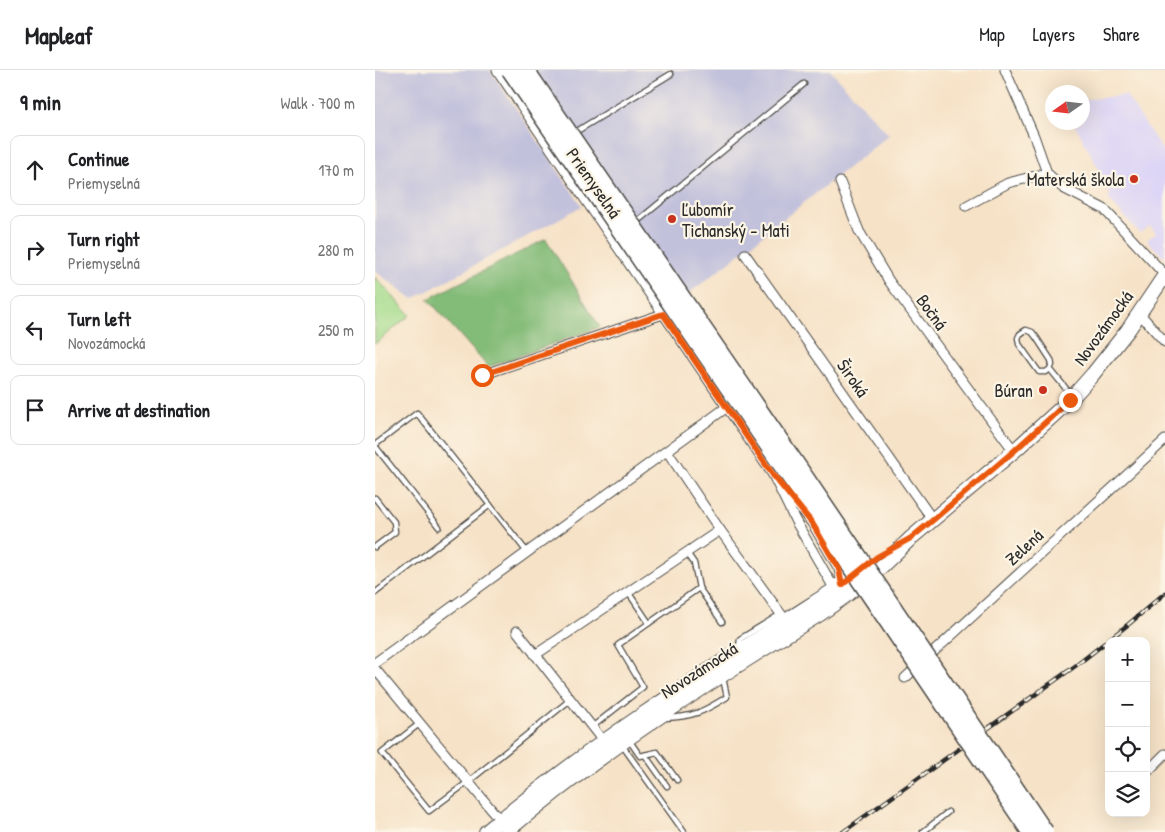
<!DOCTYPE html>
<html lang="en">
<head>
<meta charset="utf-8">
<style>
  body { margin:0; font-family:"Patrick Hand",sans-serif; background:#f2f2f2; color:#202124 }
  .controls { position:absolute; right:15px; bottom:15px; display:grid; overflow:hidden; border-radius:10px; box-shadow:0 5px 20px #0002 }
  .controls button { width:45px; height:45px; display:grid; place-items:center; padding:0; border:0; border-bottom:1px solid #e0e0e0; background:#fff; color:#202124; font:25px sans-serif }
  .compass { position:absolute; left:670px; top:15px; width:45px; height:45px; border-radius:50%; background:#fff; box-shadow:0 5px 20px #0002; rotate:256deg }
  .stop { position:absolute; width:15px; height:15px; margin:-11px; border:4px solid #ea580c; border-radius:50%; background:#fff }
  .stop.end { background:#ea580c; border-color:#fff; box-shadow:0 1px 5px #0008 }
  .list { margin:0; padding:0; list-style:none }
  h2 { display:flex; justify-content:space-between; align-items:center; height:65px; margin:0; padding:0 20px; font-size:21px }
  h2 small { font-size:16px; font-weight:400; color:#757577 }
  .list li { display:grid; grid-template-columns:32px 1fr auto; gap:15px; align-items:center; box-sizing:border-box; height:70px; margin:0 10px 10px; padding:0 10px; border:1px solid #e0e0e0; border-radius:10px }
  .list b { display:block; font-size:19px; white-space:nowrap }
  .list p { margin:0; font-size:16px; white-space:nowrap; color:#757577 }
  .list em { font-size:16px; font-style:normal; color:#757577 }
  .icon { flex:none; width:28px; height:28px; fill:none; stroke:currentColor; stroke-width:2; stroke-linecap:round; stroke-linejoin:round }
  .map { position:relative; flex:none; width:790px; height:762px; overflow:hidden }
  header { display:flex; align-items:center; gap:30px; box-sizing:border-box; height:70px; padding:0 25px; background:#fff; border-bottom:1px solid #e0e0e0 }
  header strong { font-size:24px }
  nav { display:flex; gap:28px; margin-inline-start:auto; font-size:18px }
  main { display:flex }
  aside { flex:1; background:#fff }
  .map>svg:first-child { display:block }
  .built { fill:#ddd5f6 }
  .industrial { fill:#c2c1dc }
  .green { fill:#a4db8c; stroke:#68835c }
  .forest { fill:#83bb78; stroke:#577352 }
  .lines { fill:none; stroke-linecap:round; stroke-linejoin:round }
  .service-casing { stroke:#494642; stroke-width:7 }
  .minor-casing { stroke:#494642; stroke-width:11 }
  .primary-casing { stroke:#494642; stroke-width:16 }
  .service { stroke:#fff; stroke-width:4.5 }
  .minor { stroke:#fff; stroke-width:9 }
  .primary { stroke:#fff; stroke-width:14 }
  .rail-casing { stroke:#2b2b2b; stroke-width:4.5 }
  .rail { stroke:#fcf5e5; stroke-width:2.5; stroke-dasharray:8; stroke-linecap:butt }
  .motorway-bridge-casing { stroke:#494642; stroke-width:19; stroke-linecap:butt }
  .motorway-bridge { stroke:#fff; stroke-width:16 }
  .route { stroke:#ea580c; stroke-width:6 }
  .poi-dot { fill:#c8321e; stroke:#fcf5e5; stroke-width:2 }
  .labels { text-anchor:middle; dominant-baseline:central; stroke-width:4.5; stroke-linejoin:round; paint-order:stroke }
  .poi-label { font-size:18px; fill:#2b2b2b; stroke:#fcf5e5; text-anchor:end }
  .street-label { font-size:18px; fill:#2b2b2b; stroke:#fcf5e5 }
</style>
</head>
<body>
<header>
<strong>Mapleaf</strong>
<nav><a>Map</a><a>Layers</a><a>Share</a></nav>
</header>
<main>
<aside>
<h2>9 min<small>Walk · 700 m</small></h2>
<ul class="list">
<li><svg class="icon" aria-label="ahead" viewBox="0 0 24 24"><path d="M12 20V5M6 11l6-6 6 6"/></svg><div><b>Continue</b><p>Priemyselná</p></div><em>170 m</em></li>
<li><svg class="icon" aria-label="right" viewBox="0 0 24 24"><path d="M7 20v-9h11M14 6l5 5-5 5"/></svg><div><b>Turn right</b><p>Priemyselná</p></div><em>280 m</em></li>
<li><svg class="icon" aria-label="left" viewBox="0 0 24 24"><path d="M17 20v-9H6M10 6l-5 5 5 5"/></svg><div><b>Turn left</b><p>Novozámocká</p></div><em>250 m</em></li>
<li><svg class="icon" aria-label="arrive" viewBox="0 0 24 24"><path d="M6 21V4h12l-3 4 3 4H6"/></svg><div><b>Arrive at destination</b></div></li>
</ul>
</aside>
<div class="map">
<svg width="790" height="762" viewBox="0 0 790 762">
  <rect width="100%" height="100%" fill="#fcf5e5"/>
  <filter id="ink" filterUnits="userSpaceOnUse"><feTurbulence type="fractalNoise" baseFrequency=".02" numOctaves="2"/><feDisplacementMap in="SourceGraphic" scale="10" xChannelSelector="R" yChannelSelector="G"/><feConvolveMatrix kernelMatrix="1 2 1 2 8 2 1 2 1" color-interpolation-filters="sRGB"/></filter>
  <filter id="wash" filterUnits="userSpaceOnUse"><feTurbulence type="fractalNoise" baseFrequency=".0096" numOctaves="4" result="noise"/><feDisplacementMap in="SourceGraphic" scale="20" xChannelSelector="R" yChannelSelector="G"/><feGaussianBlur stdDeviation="1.12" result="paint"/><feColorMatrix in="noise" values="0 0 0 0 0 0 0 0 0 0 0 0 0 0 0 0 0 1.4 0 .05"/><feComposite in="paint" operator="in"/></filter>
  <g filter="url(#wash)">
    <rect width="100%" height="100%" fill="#f6e2c7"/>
    <path class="built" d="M751,25L790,84V187L787,186L772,170L781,163L775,156L765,163L733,129L735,125L721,94L699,53L708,52V30Z"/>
    <g class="industrial">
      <path d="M0,0H115L207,136L38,229L0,201Z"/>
      <path d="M151,0H455L514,65L371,179L308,228Z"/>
    </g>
    <path class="green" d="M0,207L35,245L0,274Z"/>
    <path class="forest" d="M171,169L225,257L113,297L53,229Z"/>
  </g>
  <g filter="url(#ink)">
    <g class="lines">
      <g class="service-casing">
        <g id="service">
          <path d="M197,64L296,4"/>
          <path d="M259,154L429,14"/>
          <path d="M675,299L677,295L676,290L661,267L657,262L651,260L645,264L643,268L644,274L664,302H671L675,299L697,326"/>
          <path d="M0,375L42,343L152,482"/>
          <path d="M0,376L64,457"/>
          <path d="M0,428L19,452L20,462L0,477"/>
          <path d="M312,483L319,493L324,518L347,552"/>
          <path d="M253,522L274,553"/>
          <path d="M0,523L115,435"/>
          <path d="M364,577L365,569L406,544"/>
          <path d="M290,648C318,647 328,642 352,627L348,608"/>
          <path d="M44,654L7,683L54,741L93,712L195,630"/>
          <path d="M217,657L268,617L243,575L324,518"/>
          <path d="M254,670L265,686L282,682L302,710"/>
          <path d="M247,675L309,762"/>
          <path d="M270,685L292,716"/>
          <path d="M548,762L573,742"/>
        </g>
      </g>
      <g class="minor-casing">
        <g id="minor">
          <path d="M122,0L398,405L437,453L464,499L467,515L456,513L420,450L398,405"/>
          <path d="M630,0L659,66L672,103L688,118L729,139L790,205"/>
          <path d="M465,112L484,161L514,211L639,381"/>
          <path d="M591,136L633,113L672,103"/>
          <path d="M370,184L558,450"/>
          <path d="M764,243L790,272"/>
          <path d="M107,305L288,244"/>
          <path d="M292,381L345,460L411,551"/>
          <path d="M142,561L228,671"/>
          <path d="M160,585L345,460"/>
          <path d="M0,593L352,337"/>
          <path d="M0,599L125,750"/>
          <path d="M530,608L790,370"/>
          <path d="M771,703L790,684"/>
        </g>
      </g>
      <g class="primary-casing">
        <g id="primary">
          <path d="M111,762C222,669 345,593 467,515L489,498"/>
          <path d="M131,762C228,680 337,610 445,544L473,524L508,495L536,468L639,381L695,330L718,304L753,260L790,205"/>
        </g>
      </g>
      <use href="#service" class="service"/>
      <use href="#minor" class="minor"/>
      <use href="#primary" class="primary"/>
      <g class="rail-casing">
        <path id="rail" d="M468,762L703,594L755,553L790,523"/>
      </g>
      <use href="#rail" class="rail"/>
      <g class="motorway-bridge-casing">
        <g id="motorway-bridge">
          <path d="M135,0L440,444L655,762"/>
          <path d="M151,0L424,398L670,762"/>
        </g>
      </g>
      <use href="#motorway-bridge" class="motorway-bridge"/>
    </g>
  </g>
  <g class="lines" filter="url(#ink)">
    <path class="route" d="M107,305L288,244L398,405L437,453L464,499L467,515L502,487L536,468L558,450L639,381L695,330"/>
  </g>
  <g class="poi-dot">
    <circle cx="759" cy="109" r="5"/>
    <circle cx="297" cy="149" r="5"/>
    <circle cx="668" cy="320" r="5"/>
  </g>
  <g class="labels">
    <g class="poi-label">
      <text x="749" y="109">Materská škola</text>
      <text x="307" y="139" text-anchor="start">Ľubomír<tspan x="307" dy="21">Tichanský - Mati</tspan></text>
      <text x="658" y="320">Búran</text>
    </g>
    <g class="street-label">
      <text transform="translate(219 113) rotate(55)">Priemyselná</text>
      <text transform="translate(557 242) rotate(54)">Bočná</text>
      <text transform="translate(728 258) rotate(-54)">Novozámocká</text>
      <text transform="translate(478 308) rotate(55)">Široká</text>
      <text transform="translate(649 477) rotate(-43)">Zelená</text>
      <text transform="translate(324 600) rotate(-33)">Novozámocká</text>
    </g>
  </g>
</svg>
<div class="controls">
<button>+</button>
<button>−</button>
<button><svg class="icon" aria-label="locate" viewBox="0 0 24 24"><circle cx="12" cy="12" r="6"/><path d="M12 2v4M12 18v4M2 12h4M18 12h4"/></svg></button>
<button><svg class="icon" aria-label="layers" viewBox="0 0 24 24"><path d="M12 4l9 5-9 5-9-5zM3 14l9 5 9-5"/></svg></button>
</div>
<svg class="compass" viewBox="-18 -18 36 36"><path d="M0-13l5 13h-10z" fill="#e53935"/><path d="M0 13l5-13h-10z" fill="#757577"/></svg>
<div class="stop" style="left:107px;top:305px"></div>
<div class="stop end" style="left:695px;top:330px"></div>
</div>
</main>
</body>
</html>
